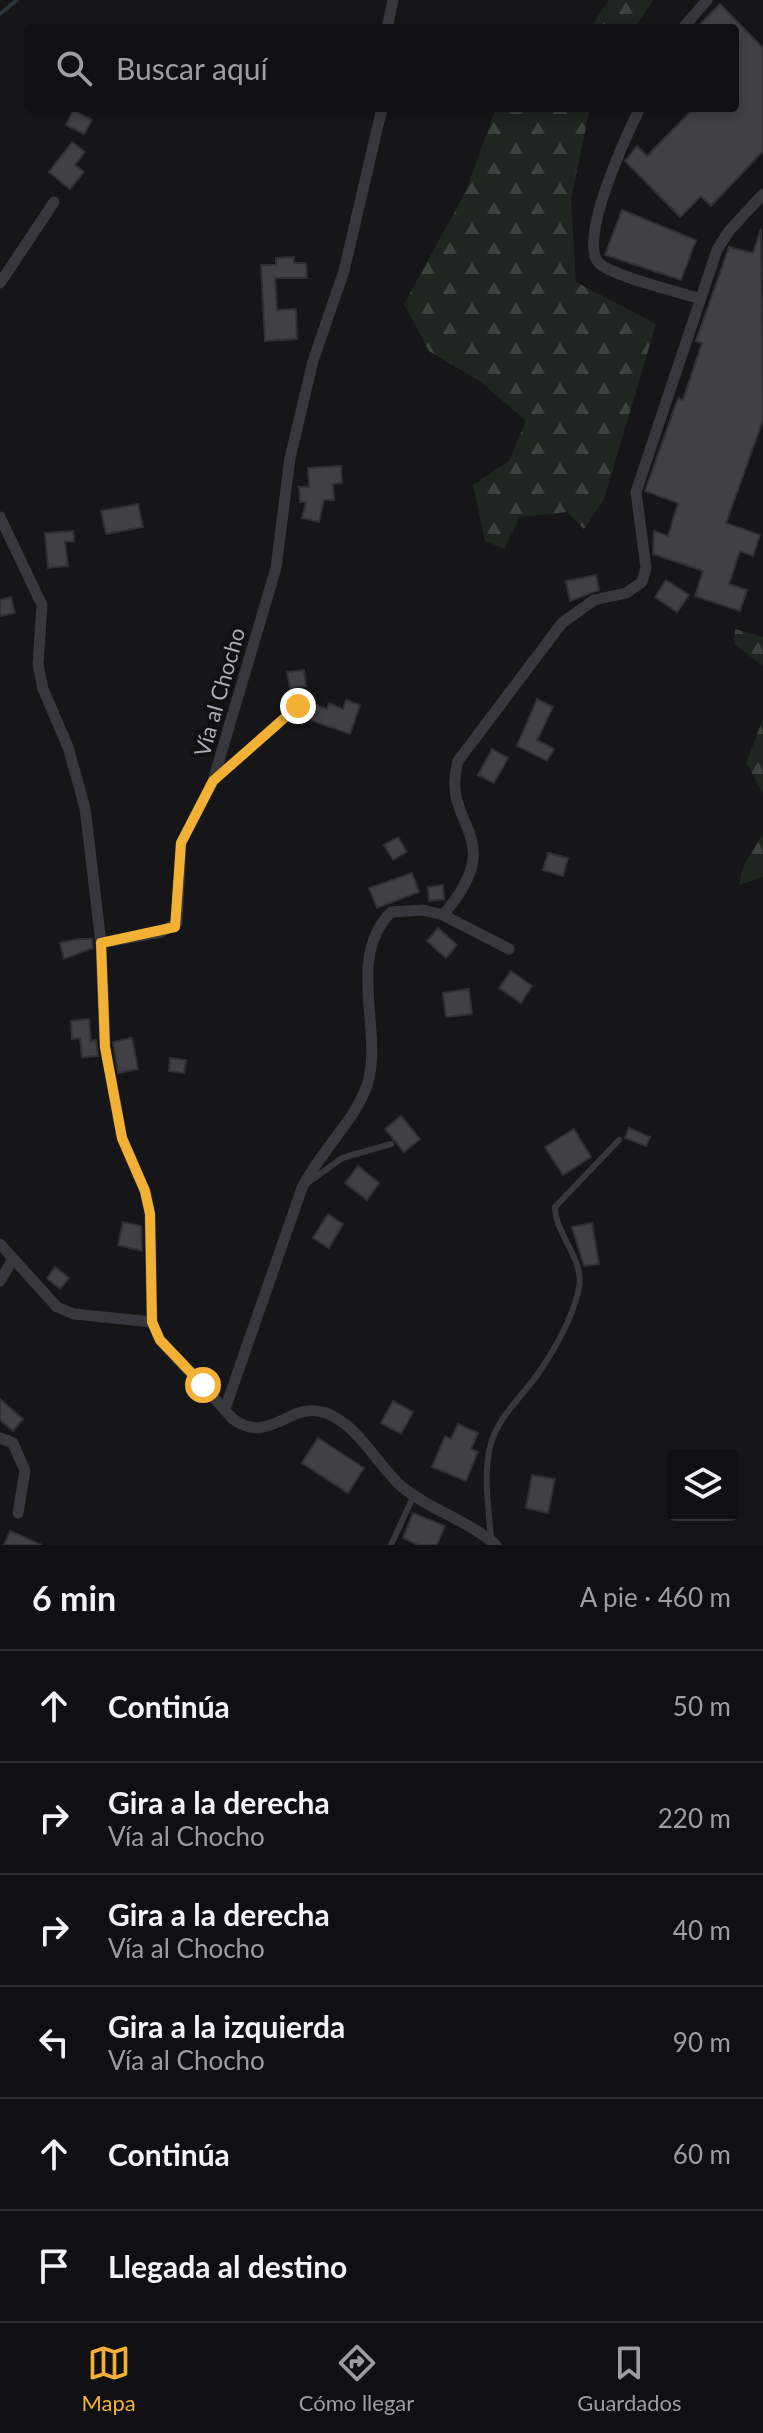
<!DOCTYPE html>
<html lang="es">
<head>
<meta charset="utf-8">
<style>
  body { margin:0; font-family:Lato,sans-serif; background:#19191b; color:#f1f3f6 }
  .controls { position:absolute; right:24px; bottom:24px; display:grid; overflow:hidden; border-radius:8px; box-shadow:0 4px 12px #0003 }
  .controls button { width:72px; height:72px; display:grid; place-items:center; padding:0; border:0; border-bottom:2px solid #303032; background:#101012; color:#f1f3f6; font:40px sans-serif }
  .stop { position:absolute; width:24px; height:24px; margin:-18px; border:6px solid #f2b134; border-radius:50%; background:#fff }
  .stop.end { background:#f2b134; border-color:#fff; box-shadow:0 2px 8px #0008 }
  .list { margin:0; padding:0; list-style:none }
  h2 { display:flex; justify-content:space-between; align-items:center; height:104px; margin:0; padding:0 32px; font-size:34px }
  h2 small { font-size:26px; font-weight:400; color:#9c9d9f }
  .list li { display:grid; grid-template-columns:52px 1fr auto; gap:24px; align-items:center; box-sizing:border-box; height:112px; padding:0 32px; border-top:2px solid #303032 }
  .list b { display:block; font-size:30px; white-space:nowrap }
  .list p { margin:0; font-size:26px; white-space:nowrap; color:#9c9d9f }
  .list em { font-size:26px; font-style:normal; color:#9c9d9f }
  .icon { flex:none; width:44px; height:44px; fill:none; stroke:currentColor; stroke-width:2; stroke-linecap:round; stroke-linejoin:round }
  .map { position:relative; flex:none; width:763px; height:1545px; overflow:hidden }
  .search { position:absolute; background:#101012; box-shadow:0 4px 12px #0003; left:24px; right:24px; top:24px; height:88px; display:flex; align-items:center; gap:20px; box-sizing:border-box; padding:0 28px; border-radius:8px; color:#9c9d9f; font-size:30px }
  .sheet { height:776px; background:#101012 }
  nav { display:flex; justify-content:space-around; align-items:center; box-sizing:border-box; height:112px; border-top:2px solid #303032; background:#101012; font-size:22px; color:#9c9d9f }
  nav a { display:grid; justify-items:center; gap:4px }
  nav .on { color:#f2b134 }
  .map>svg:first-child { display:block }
  .forest { fill:url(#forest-firs) }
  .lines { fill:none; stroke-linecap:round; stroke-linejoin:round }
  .stream { stroke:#2c353c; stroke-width:4 }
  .building { fill:#404145; stroke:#303034; stroke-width:2 }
  .service { stroke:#37383d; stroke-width:6 }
  .minor { stroke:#37383d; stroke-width:11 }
  .route { stroke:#f2b134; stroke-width:10 }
  .labels { text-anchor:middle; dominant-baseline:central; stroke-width:8; stroke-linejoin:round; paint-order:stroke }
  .street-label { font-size:22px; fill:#a8adb8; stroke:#111113 }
</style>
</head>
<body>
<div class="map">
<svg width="763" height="1545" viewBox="0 0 763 1545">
  <defs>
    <pattern id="forest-firs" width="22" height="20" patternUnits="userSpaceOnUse" patternTransform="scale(2)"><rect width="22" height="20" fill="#1e261f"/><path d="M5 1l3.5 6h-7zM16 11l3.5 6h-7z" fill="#3c433d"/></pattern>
  </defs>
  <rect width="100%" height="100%" fill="#161618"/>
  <g class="forest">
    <path d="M609,0H653L635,28H590Z"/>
    <path d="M496,108H590L571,199L576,282L656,324L604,499L584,529L567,512L520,517L504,549L485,541L473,485L509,461L526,421L481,382L429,351L404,304L465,193Z"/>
    <path d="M735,629L763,637V666L734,644Z"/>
    <path d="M763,719V793L746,763Z"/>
    <path d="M763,834V877L739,885L744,864Z"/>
  </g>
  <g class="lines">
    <path class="stream" d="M0,14L17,0"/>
  </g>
  <g class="building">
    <path d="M720,4L763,48V151L711,206L701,196L680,217L625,161L637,146L647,156L694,108H735V28H696Z"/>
    <path d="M73,110L92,120L84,134L66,125Z"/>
    <path d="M72,142L85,152L75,165L84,172L70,189L49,172Z"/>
    <path d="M622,210L696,240L681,280L605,255Z"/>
    <path d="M761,229L763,420L726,523L760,535L753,556L740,551L729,584L747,590L740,611L695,596L703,571L653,554L654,531L668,536L678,503L645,491L678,398L683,400L702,343L696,341L729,247L753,253Z"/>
    <path d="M294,257V263H306L307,278H275L277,310L296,309L297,339L265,341L261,265H276V258Z"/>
    <path d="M341,466L342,483L333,484L334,500H324L319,522L302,518L306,502H300L299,487H309L308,468Z"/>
    <path d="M138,504L143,527L106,534L101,511Z"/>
    <path d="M73,531L74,541L65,542L68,566L48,568L45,533Z"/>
    <path d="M596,575L599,590L570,601L566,581Z"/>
    <path d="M666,580L689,595L677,612L655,597Z"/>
    <path d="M11,597L15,613L0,616V600Z"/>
    <path d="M304,670L306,686L290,688L287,672Z"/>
    <path d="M537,699L553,707L537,740L554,749L547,761L517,746Z"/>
    <path d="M304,700L327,709L329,703L343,709L346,700L360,705L350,734L298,716Z"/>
    <path d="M492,749L508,758L494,783L478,775Z"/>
    <path d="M398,837L407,852L393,860L384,845Z"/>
    <path d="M548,853L568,858L563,876L543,870Z"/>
    <path d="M412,873L419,892L377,908L369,888Z"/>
    <path d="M443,885L444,899L429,901L428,887Z"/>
    <path d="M438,928L457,945L446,958L427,941Z"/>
    <path d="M78,939H92L93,948L64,959L60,943Z"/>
    <path d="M511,971L532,986L521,1003L499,988Z"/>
    <path d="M469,989L472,1014L446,1017L443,993Z"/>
    <path d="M89,1019L91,1041L96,1040L98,1056L82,1057L80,1038L72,1039L71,1021Z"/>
    <path d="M132,1038L138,1069L118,1073L113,1042Z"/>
    <path d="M170,1058L186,1060L184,1073L169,1071Z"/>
    <path d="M401,1116L420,1139L404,1152L385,1129Z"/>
    <path d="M629,1128L650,1137L646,1146L625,1138Z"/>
    <path d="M574,1129L591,1157L563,1175L545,1147Z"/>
    <path d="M358,1166L379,1183L367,1200L345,1183Z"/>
    <path d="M328,1214L343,1224L329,1248L313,1238Z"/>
    <path d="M123,1222L141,1226L142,1251L118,1245Z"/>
    <path d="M592,1223L599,1264L584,1266L572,1227Z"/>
    <path d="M55,1267L69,1278L60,1289L47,1278Z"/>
    <path d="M0,1399L23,1419L13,1431L0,1420Z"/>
    <path d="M393,1401L413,1412L401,1434L381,1423Z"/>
    <path d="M458,1424L478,1433L471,1449L478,1452L466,1481L432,1467L445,1436L451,1439Z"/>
    <path d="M318,1438L364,1468L348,1493L302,1463Z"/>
    <path d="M532,1475L555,1479L548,1513L526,1508Z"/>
    <path d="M413,1513L445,1526L437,1545H418L403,1538Z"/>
    <path d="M10,1531L42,1545H4Z"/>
  </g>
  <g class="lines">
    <g class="service">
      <path d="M217,778L298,706"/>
      <path d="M309,1182L342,1158L391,1144"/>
      <path d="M491,1539C489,1510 483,1477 490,1447C497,1417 523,1396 540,1371C556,1347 573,1317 579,1288C585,1260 555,1234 555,1207L619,1140"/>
      <path d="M391,1545L414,1495"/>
    </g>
    <g class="minor">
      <path d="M387,28L393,0"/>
      <path d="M683,28L707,0"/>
      <path d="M640,108C627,134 577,241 599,263C612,276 678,292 698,298"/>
      <path d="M0,283L54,202"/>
      <path d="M0,517L42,605L38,664L43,689L68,747L85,808L101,943L105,1047L122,1138L145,1191L150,1214L152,1322"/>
      <path d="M443,915L509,949"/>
      <path d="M101,943L161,932L177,923L181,843L213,781L276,568L290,458L313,361L344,271L382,108"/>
      <path d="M0,1244L57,1307L74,1314L152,1322L160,1340L233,1419C271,1446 289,1400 326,1413C358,1425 376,1463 401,1486C429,1510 468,1520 496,1545"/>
      <path d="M0,1281L13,1259"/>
      <path d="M225,1409L302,1188C319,1152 361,1115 369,1078C381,1025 347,957 391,912L423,910L443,915C512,835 439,827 458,761L562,623L594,600L626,593L642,582L646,568L636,492L717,250L729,231L763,194"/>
      <path d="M0,1438L13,1443L25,1471L18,1513"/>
    </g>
  </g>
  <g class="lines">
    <path class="route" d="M203,1385L160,1340L152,1322L150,1214L145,1191L122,1138L105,1047L101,943L175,927L181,843L213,781L298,706"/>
  </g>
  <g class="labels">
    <g class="street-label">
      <text transform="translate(219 692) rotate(-74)">Vía al Chocho</text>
    </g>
  </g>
</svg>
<div class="controls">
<button><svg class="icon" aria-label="layers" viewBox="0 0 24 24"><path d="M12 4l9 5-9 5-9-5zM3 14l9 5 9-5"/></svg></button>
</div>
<div class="stop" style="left:203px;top:1385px"></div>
<div class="stop end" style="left:298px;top:706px"></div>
<div class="search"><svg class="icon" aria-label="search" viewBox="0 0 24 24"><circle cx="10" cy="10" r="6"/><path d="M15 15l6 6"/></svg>Buscar aquí</div>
</div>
<section class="sheet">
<h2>6 min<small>A pie · 460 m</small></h2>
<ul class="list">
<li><svg class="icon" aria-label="ahead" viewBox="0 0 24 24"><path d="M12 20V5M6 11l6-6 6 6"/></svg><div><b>Continúa</b></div><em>50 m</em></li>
<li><svg class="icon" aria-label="right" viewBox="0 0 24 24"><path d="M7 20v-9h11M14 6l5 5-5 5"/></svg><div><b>Gira a la derecha</b><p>Vía al Chocho</p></div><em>220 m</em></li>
<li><svg class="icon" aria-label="right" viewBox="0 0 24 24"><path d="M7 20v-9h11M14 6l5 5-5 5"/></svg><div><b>Gira a la derecha</b><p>Vía al Chocho</p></div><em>40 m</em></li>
<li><svg class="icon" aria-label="left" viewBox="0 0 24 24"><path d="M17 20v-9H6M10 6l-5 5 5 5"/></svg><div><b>Gira a la izquierda</b><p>Vía al Chocho</p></div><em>90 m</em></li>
<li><svg class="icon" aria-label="ahead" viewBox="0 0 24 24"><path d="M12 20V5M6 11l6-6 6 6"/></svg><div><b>Continúa</b></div><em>60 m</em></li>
<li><svg class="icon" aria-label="arrive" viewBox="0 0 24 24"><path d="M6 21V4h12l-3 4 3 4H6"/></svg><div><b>Llegada al destino</b></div></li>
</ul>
</section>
<nav>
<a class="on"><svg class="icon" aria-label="map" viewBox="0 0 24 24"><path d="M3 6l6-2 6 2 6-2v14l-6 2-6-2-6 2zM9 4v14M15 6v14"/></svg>Mapa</a>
<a><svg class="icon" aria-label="directions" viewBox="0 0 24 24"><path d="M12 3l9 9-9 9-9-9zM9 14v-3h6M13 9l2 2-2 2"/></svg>Cómo llegar</a>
<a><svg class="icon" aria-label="saved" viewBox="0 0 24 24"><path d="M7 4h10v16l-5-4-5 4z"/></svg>Guardados</a>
</nav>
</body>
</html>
